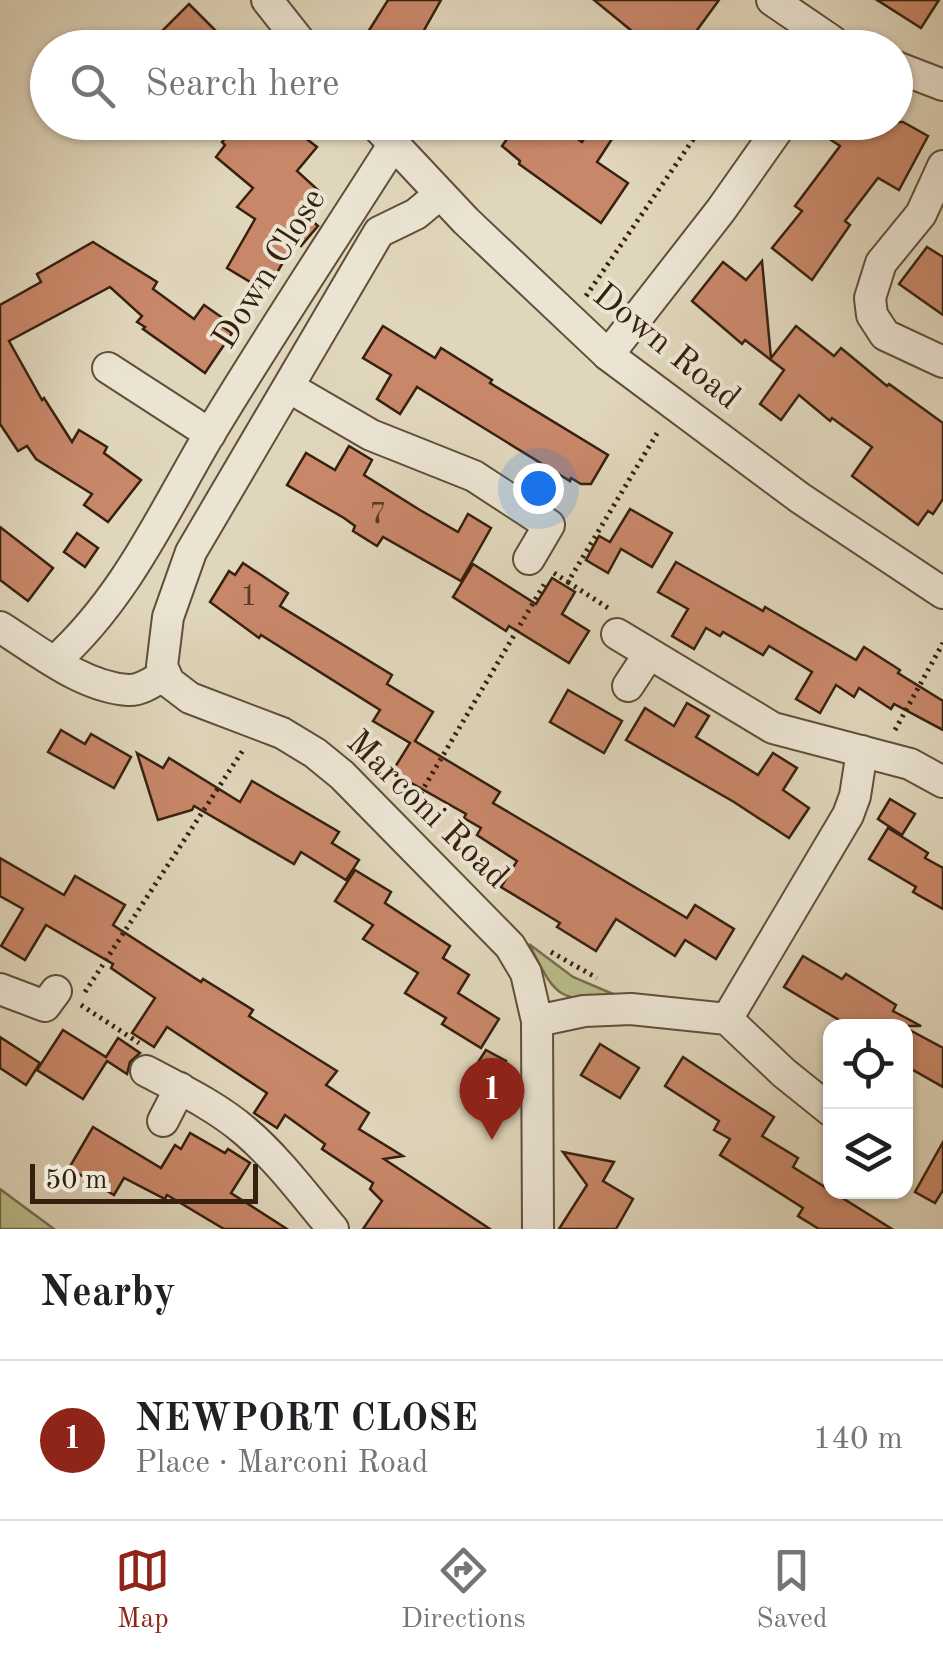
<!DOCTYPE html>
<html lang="en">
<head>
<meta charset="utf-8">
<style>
  body { margin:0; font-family:"Old Standard TT",serif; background:#f6f6f6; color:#202124 }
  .controls { position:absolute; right:30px; bottom:30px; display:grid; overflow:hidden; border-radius:20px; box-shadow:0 2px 8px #0004 }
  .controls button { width:90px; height:90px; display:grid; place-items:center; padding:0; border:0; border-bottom:2px solid #e0e0e0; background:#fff; color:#202124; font:50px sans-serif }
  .scale { position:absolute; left:30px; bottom:25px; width:228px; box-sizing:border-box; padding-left:10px; border:5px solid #37210e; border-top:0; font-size:28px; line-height:35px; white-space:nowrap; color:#37210e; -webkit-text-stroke:8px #ebe4d3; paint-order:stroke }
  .you { position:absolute; left:538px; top:488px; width:35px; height:35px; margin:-25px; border:8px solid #fff; border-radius:50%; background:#1a73e8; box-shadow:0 0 0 15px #1a73e833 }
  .badge { display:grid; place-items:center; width:65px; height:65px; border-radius:50%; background:#8f2418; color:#fff; font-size:32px; font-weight:700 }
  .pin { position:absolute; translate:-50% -82px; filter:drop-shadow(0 2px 5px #0008) }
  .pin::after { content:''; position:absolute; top:52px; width:35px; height:30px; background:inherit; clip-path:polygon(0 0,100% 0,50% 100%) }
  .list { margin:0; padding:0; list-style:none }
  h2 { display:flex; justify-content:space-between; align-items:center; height:130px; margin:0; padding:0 40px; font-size:42px }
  h2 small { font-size:32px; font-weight:400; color:#757577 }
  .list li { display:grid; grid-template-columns:65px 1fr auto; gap:30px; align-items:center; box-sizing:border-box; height:160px; padding:0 40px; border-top:2px solid #e0e0e0 }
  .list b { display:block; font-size:38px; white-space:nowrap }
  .list p { margin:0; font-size:32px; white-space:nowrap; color:#757577 }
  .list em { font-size:32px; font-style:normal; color:#757577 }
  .icon { flex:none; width:55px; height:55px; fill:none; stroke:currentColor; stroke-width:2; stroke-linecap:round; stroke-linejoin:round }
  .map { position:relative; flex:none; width:943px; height:1229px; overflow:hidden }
  .search { position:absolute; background:#fff; box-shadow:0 2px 8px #0004; left:30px; right:30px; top:30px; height:110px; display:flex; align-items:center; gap:25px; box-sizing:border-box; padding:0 35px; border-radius:55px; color:#757577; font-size:38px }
  .sheet { height:290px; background:#fff }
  nav { display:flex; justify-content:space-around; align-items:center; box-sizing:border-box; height:140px; border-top:2px solid #e0e0e0; background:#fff; font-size:28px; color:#757577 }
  nav a { display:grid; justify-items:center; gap:5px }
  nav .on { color:#8f2418 }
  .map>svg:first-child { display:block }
  .green { fill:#babc8b; stroke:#786e4c; stroke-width:2.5 }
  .building { fill:#c88769; stroke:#37210e; stroke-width:2.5 }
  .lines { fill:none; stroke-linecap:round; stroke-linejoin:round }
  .minor-casing { stroke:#614e39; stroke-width:34 }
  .path { stroke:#37210e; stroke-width:5; stroke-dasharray:2.5 5; stroke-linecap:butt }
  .minor { stroke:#ebe4d3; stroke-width:30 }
  .labels { text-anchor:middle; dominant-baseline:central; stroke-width:8; stroke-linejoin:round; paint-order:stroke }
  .number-label { font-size:30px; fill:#5b3a25 }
  .street-label { font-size:35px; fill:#37210e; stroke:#ebe4d3 }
</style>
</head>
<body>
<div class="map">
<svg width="943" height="1229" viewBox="0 0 943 1229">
  <rect width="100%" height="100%" fill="#e0d6bb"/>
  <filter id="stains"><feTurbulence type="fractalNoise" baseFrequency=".002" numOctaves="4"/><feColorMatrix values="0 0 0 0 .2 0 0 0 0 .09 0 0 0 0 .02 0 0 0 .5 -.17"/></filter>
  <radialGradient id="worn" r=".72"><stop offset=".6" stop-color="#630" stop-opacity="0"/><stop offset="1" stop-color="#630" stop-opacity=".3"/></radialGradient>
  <g class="green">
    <path d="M529,944L573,977L620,997C557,1002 557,999 529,944Z"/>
    <path d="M0,1189L54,1229H0Z"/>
  </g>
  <g class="building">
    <path d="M388,0H441L414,48H358Z"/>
    <path d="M594,0H719L684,48H629L638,36Z"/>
    <path d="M877,0H939L921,28Z"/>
    <path d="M189,4L233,48H145Z"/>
    <path d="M240,122H279L292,134L295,130L317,147L297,171L318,190L299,210L318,226L301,246L295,241L274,278L268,275L260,288L227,268L255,219L237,207L253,188L216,157L225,145L222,142Z"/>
    <path d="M483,122H553L582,142L595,122H623L597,162L628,183L601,223L519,164L520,161L502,146L507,139Z"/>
    <path d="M804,122H903L928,136L899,190L878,178L845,221L850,225L812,280L772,248L802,211L795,206L840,146Z"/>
    <path d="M93,242L157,282L153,289L194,319L204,305L227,321L223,327L232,333L205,373L143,329L145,327L137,322L142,316L110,287L9,341L42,400L44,398L72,442L79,430L107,447L104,453L141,480L108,522L84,505L92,494L36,459L27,446L18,451L0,424V305L41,282L37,274Z"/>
    <path d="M927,247L943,257V315L899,284Z"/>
    <path d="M762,261L771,358L796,326L834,356L841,348L887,386L889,384L943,423V499L933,514L928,511L918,525L852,476L872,447L832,418L830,421L799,395L781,420L760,404L784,370L745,340L742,344L692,301L723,262L746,280Z"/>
    <path d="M383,326L435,358L441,348L492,380L490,383L608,455L591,484H581L571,478L570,481L417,387L400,414L377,399L391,375L363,358Z"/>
    <path d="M349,446L372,460L364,475L420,510L458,532L468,514L491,528L461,581L383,537L377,546L353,531L355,526L344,518L287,485L306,453L335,470Z"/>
    <path d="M630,509L672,533L652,567L621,549L608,573L586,560L599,536L610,542Z"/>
    <path d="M0,527L53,568L28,601L0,580Z"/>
    <path d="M77,533L98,548L85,567L64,552Z"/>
    <path d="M676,562L763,611L765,607L856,660L864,647L900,670L898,673L943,701V730L894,704L891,709L859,688L854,697L836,685L820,713L796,699L812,672L769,646L763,655L723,632L720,636L706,628L694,649L672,636L688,609L658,592Z"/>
    <path d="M243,563L288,593L280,606L392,675L387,684L433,712L415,741L500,792L493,803L687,918L695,905L734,929L716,959L685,940L675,956L616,919L596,951L557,927L560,923L501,887L517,861L477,835L481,828L464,818L466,814L392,772L410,743L373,721L380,710L261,635L259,638L210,602L229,571L235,575Z"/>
    <path d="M473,564L536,604L552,578L575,592L562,614L589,631L569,663L509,626L506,631L453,597Z"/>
    <path d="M568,690L622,721L604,753L550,722Z"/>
    <path d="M687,703L709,716L696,737L758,775L773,753L797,768L783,790L809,808L789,838L734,802L626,740L645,708L674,726Z"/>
    <path d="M61,730L85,744L91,734L131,757L114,788L48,752Z"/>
    <path d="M137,753L163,768L169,758L240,802L252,781L339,832L332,843L359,860L346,880L301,852L294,864L194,806L192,810L158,820Z"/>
    <path d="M890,799L915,814L902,835L878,819Z"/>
    <path d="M888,828L928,853L925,858L943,868V909L913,892L916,887L869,859Z"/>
    <path d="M0,858L64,895L75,876L125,905L113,925L201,982L203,979L253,1010L249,1016L337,1071L326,1085L369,1113L359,1129L403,1156L384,1159L490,1229H363L382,1201L370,1189L373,1183L322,1149L325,1144L285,1115L277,1128L254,1113L267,1093L167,1027L154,1047L132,1033L155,998L111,968L113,964L46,925L25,960L1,946L23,909L0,896Z"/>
    <path d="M355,870L391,892L385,903L450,946L443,958L469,975L458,993L499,1019L481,1048L442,1024L446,1018L405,993L418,973L363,939L373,925L335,901Z"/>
    <path d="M803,956L842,979L846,974L896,1005L893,1011L921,1026H849L784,987Z"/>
    <path d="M906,1028L943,1048V1087L906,1066Z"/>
    <path d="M63,1030L106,1057L118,1038L140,1053L130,1062L127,1074L107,1061L83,1099L37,1070Z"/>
    <path d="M0,1037L40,1063L26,1085L0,1068Z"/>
    <path d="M600,1044L639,1068L620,1098L581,1075Z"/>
    <path d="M486,1050L506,1061L493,1082L473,1070Z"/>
    <path d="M683,1057L774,1117L762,1136L798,1158L793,1167L892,1229H819L798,1216L803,1208L720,1155L730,1139L714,1130L719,1121L665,1086Z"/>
    <path d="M93,1127L161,1168L175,1145L181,1149L190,1133L225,1153L228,1149L250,1163L231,1193L287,1229H224L167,1195L165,1199L124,1178L114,1195L69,1168Z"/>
    <path d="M943,1142V1190L935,1203L915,1192Z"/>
    <path d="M563,1152L614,1162L603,1181L633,1199L616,1229H559L587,1185Z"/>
  </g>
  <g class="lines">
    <g class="minor-casing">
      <g id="minor">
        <path d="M267,0L305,48"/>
        <path d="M772,0L832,41L828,48"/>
        <path d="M896,67L943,85"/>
        <path d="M373,122L466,221L608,355L800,498L943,593"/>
        <path d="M943,166L921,214L881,263L870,298L872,315L885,335L943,362"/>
        <path d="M440,194L416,214L379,232L191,552L168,617L162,666L169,682L190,698L282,733L315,753L342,775L510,946L526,973L537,1021L538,1229"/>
        <path d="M608,355L721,210L783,122"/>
        <path d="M108,368L210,434"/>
        <path d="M290,388L371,435L474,476L549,525L529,559"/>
        <path d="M0,627C37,650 82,687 128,690C141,691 154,681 164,675"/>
        <path d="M617,634L773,728L910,764L943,782"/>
        <path d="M55,661C125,598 162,515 209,435C268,337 332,241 393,145"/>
        <path d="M628,686L649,654"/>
        <path d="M0,989L45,1006L56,991"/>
        <path d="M727,1019L848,815L855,796L862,751"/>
        <path d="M537,1021L584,1011L631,1009L727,1019L784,1073L830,1110"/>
        <path d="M146,1071C180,1089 216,1106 245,1131C278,1159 305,1196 333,1229"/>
        <path d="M163,1121L180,1088"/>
      </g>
    </g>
    <g class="path">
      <path d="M757,48L767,34"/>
      <path d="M586,296L705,122"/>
      <path d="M554,573L568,582L659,430"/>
      <path d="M568,582L608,608"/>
      <path d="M895,730L943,643"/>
      <path d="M413,806L545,583"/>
      <path d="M551,952L597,978"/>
      <path d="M85,992L243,750"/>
      <path d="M81,1005L139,1043"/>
    </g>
    <use href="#minor" class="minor"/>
  </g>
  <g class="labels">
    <g class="number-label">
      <text x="378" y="515">7</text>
      <text x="249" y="597">1</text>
    </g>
    <g class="street-label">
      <text transform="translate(270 269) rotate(-58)">Down Close</text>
      <text transform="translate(666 347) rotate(39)">Down Road</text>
      <text transform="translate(427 810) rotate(44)">Marconi Road</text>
    </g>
  </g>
  <rect width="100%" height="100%" filter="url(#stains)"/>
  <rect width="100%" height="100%" fill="url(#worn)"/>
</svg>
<div class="controls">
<button><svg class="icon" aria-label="locate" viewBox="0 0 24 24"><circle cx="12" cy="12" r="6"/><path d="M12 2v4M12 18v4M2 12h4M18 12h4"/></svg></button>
<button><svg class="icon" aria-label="layers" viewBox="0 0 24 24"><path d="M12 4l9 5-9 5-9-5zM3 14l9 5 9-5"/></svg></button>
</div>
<div class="scale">50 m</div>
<div class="you"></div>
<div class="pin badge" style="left:492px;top:1140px">1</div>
<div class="search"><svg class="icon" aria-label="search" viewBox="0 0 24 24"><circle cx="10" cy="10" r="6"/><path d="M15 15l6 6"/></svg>Search here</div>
</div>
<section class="sheet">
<h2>Nearby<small></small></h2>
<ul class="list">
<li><span class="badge">1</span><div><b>NEWPORT CLOSE</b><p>Place · Marconi Road</p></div><em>140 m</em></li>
</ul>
</section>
<nav>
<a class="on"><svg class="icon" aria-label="map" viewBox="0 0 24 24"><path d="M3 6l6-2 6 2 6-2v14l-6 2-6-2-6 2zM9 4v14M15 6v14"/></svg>Map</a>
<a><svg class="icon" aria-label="directions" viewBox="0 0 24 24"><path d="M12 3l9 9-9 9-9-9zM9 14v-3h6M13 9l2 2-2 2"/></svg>Directions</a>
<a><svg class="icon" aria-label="saved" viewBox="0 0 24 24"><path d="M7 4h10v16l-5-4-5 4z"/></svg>Saved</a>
</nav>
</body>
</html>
